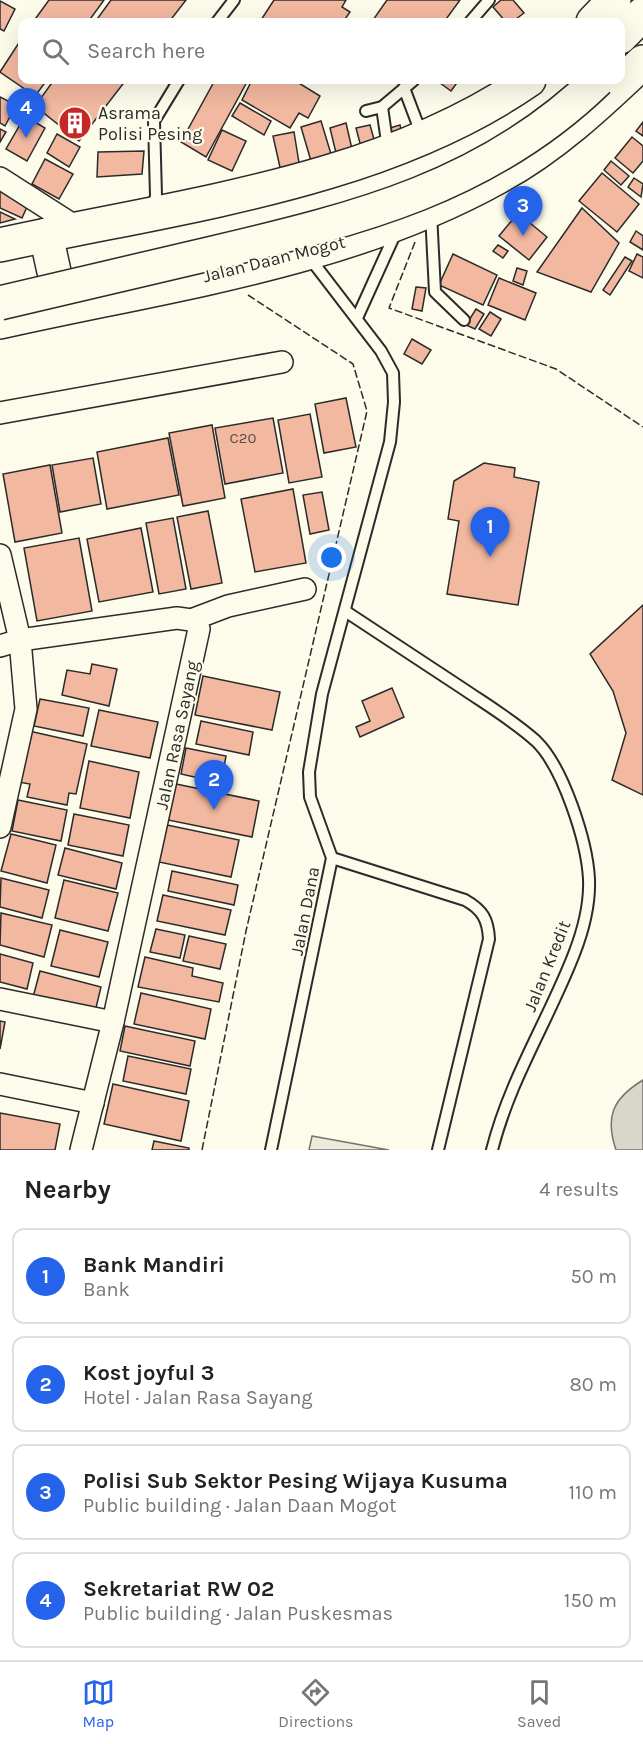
<!DOCTYPE html>
<html lang="en">
<head>
<meta charset="utf-8">
<style>
  body { margin:0; font-family:Karla,sans-serif; background:#f2f2f2; color:#222 }
  .you { position:absolute; left:332px; top:558px; width:21px; height:21px; margin:-15px; border:4px solid #fff; border-radius:50%; background:#1a73e8; box-shadow:0 0 0 9px #1a73e833 }
  .badge { display:grid; place-items:center; width:39px; height:39px; border-radius:50%; background:#2563eb; color:#fff; font-size:20px; font-weight:700 }
  .pin { position:absolute; translate:-50% -50px; filter:drop-shadow(0 2px 3px #0008) }
  .pin::after { content:''; position:absolute; top:32px; width:21px; height:18px; background:inherit; clip-path:polygon(0 0,100% 0,50% 100%) }
  .list { margin:0; padding:0; list-style:none }
  h2 { display:flex; justify-content:space-between; align-items:center; height:78px; margin:0; padding:0 24px; font-size:26px }
  h2 small { font-size:20px; font-weight:400; color:#767676 }
  .list li { display:grid; grid-template-columns:39px 1fr auto; gap:18px; align-items:center; box-sizing:border-box; height:96px; margin:0 12px 12px; padding:0 12px; border:2px solid #e0e0e0; border-radius:12px }
  .list b { display:block; font-size:22px; white-space:nowrap }
  .list p { margin:0; font-size:20px; white-space:nowrap; color:#767676 }
  .list em { font-size:20px; font-style:normal; color:#767676 }
  .icon { flex:none; width:33px; height:33px; fill:none; stroke:currentColor; stroke-width:2; stroke-linecap:round; stroke-linejoin:round }
  .map { position:relative; flex:none; width:643px; height:1150px; overflow:hidden }
  .search { position:absolute; background:#fff; box-shadow:0 6px 24px #0002; left:18px; right:18px; top:18px; height:66px; display:flex; align-items:center; gap:15px; box-sizing:border-box; padding:0 21px; border-radius:12px; color:#767676; font-size:22px }
  .sheet { height:510px; background:#fff }
  nav { display:flex; justify-content:space-around; align-items:center; box-sizing:border-box; height:84px; border-top:2px solid #e0e0e0; background:#fff; font-size:16px; color:#767676 }
  nav a { display:grid; justify-items:center; gap:3px }
  nav .on { color:#2563eb }
  .map>svg:first-child { display:block }
  .green { fill:#ecebdb; stroke:#74746e; stroke-width:1.5 }
  .water { fill:#d8d7c9; stroke:#74746e; stroke-width:1.5 }
  .building { fill:#f2b8a0; stroke:#2b2b2b; stroke-width:1.5 }
  .lines { fill:none; stroke-linecap:round; stroke-linejoin:round }
  .service-casing { stroke:#2b2b2b; stroke-width:14 }
  .minor-casing { stroke:#2b2b2b; stroke-width:24 }
  .trunk-casing { stroke:#2b2b2b; stroke-width:36 }
  .service { stroke:#fdfbea; stroke-width:10 }
  .minor { stroke:#fdfbea; stroke-width:21 }
  .trunk { stroke:#fdfbea; stroke-width:33 }
  .trunk-bridge-casing { stroke:#2b2b2b; stroke-width:36; stroke-linecap:butt }
  .trunk-bridge { stroke:#fdfbea; stroke-width:33 }
  .fence { stroke:#2b2b2b; stroke-width:1.5; stroke-dasharray:8 3; stroke-linecap:butt }
  .labels { text-anchor:middle; dominant-baseline:central; stroke-width:4.5; stroke-linejoin:round; paint-order:stroke }
  .number-label { font-size:15px; fill:#5d4e48 }
  .poi-label { font-size:18px; fill:#2b2b2b; stroke:#fdfbea; text-anchor:start }
  .street-label { font-size:18px; fill:#2b2b2b; stroke:#fdfbea }
</style>
</head>
<body>
<div class="map">
<svg width="643" height="1150" viewBox="0 0 643 1150">
  <rect width="100%" height="100%" fill="#fdfbea"/>
  <path class="green" d="M312,1136L389,1150H309Z"/>
  <path class="water" d="M643,1080V1150H616C605,1117 612,1099 643,1080Z"/>
  <g class="building">
    <path d="M49,0H104L88,22H33Z"/>
    <path d="M111,0H186L169,22H95Z"/>
    <path d="M274,0H346L342,7L350,12L343,22H265L261,20Z"/>
    <path d="M387,0H460L444,22H376L373,20Z"/>
    <path d="M501,0H513L524,13L512,22H506L493,7Z"/>
    <path d="M0,1L15,9L4,31L0,29Z"/>
    <path d="M22,38V80H47L35,96L0,72Z"/>
    <path d="M54,80H126L79,141L35,106Z"/>
    <path d="M215,80H248L206,157L181,142Z"/>
    <path d="M252,80H294L320,96L308,118L299,113L290,128L242,100Z"/>
    <path d="M436,80H459L451,91Z"/>
    <path d="M0,97L16,105L5,126L0,123Z"/>
    <path d="M240,103L271,121L264,135L232,116Z"/>
    <path d="M25,116L45,128L27,161L6,149Z"/>
    <path d="M321,121L331,154L311,161L301,127Z"/>
    <path d="M643,122V136L636,131Z"/>
    <path d="M346,123L352,149L336,153L330,128Z"/>
    <path d="M370,125L375,143L361,147L356,128Z"/>
    <path d="M400,125L402,134L392,137L390,128Z"/>
    <path d="M0,129L6,132L0,142Z"/>
    <path d="M222,130L246,141L232,171L208,160Z"/>
    <path d="M294,132L300,169L281,172L273,136Z"/>
    <path d="M57,134L80,147L69,167L47,153Z"/>
    <path d="M632,137L643,146V161L633,173L615,158Z"/>
    <path d="M144,151L142,174L97,177L98,152Z"/>
    <path d="M45,159L73,174L59,199L32,184Z"/>
    <path d="M611,161L629,176L621,185L604,170Z"/>
    <path d="M602,173L639,204L617,232L579,201Z"/>
    <path d="M634,178L643,184L641,197L628,187Z"/>
    <path d="M0,186L30,200L22,218L0,208Z"/>
    <path d="M582,208L619,243L591,292L537,272Z"/>
    <path d="M0,212L15,219L0,223Z"/>
    <path d="M518,213L547,237L529,260L499,236Z"/>
    <path d="M636,231L643,236V250L630,242Z"/>
    <path d="M498,245L508,251L503,258L493,251Z"/>
    <path d="M453,254L497,275L483,305L439,285Z"/>
    <path d="M637,254L643,257V278L629,271Z"/>
    <path d="M625,257L632,261L610,295L603,290Z"/>
    <path d="M517,268L527,271L523,285L513,281Z"/>
    <path d="M499,278L536,293L525,320L488,305Z"/>
    <path d="M416,287L426,288L422,311L412,309Z"/>
    <path d="M476,309L484,314L475,329L466,325Z"/>
    <path d="M490,312L501,319L491,336L479,329Z"/>
    <path d="M412,339L431,350L422,364L404,354Z"/>
    <path d="M346,398L356,447L324,453L315,404Z"/>
    <path d="M310,414L322,477L289,483L278,420Z"/>
    <path d="M273,418L283,473L225,484L215,428Z"/>
    <path d="M212,425L225,498L183,506L169,433Z"/>
    <path d="M168,438L179,495L107,509L97,452Z"/>
    <path d="M93,458L101,504L60,512L52,465Z"/>
    <path d="M484,463L515,468L514,477L539,482L518,605L447,594L459,521L448,519L454,481Z"/>
    <path d="M50,465L62,533L15,542L3,474Z"/>
    <path d="M293,489L306,563L255,572L241,499Z"/>
    <path d="M322,492L329,530L310,534L303,495Z"/>
    <path d="M208,511L222,583L191,589L177,517Z"/>
    <path d="M173,518L186,589L159,594L146,523Z"/>
    <path d="M141,528L153,592L99,602L87,539Z"/>
    <path d="M79,538L92,611L37,621L24,548Z"/>
    <path d="M643,605V795L612,780L626,733L613,691L590,654Z"/>
    <path d="M92,664L117,669L109,706L62,695L67,670L90,674Z"/>
    <path d="M203,676L280,692L272,730L195,715Z"/>
    <path d="M392,688L404,717L360,737L356,727L370,721L362,701Z"/>
    <path d="M40,699L89,708L83,736L34,726Z"/>
    <path d="M99,710L158,722L150,758L91,746Z"/>
    <path d="M201,721L253,732L249,755L196,744Z"/>
    <path d="M29,731L87,744L76,794L69,793L67,805L27,797L30,784L18,782Z"/>
    <path d="M186,748L226,756L221,783L181,774Z"/>
    <path d="M89,761L139,772L130,818L80,808Z"/>
    <path d="M176,784L259,801L252,837L168,820Z"/>
    <path d="M18,800L67,810L61,841L12,831Z"/>
    <path d="M74,814L129,825L123,856L68,845Z"/>
    <path d="M167,825L239,840L231,877L159,862Z"/>
    <path d="M11,834L56,845L47,883L1,871Z"/>
    <path d="M65,848L122,863L116,889L58,875Z"/>
    <path d="M172,871L238,885L234,905L168,891Z"/>
    <path d="M1,878L49,890L42,918L0,907Z"/>
    <path d="M64,880L118,893L108,931L55,918Z"/>
    <path d="M163,895L231,910L225,935L157,921Z"/>
    <path d="M1,913L52,925L44,957L0,945Z"/>
    <path d="M156,929L185,935L180,958L150,952Z"/>
    <path d="M60,930L108,942L99,977L51,966Z"/>
    <path d="M189,936L226,944L220,969L183,961Z"/>
    <path d="M0,954L33,963L27,989L0,982Z"/>
    <path d="M145,957L193,968L192,976L223,983L219,1002L138,987Z"/>
    <path d="M40,971L101,987L94,1016L32,1001Z"/>
    <path d="M141,993L211,1009L205,1039L134,1024Z"/>
    <path d="M0,1021L5,1022L0,1049Z"/>
    <path d="M125,1026L195,1041L190,1066L120,1051Z"/>
    <path d="M128,1056L191,1069L186,1094L123,1081Z"/>
    <path d="M113,1084L189,1101L181,1141L104,1124Z"/>
    <path d="M0,1113L60,1124L55,1150H0Z"/>
    <path d="M154,1141L189,1148V1150H152Z"/>
  </g>
  <g class="lines">
    <g class="service-casing">
      <g id="service">
        <path d="M217,22L234,0"/>
        <path d="M470,22L489,0"/>
        <path d="M404,88L421,133"/>
        <path d="M382,107L388,149"/>
        <path d="M366,111L382,107L414,80"/>
        <path d="M152,210L156,196L154,121L179,80"/>
        <path d="M431,213L435,292L464,320"/>
        <path d="M357,318L396,232"/>
        <path d="M345,611C384,637 423,662 462,688C487,705 514,721 536,741C563,767 587,841 589,879C590,904 583,931 574,954C548,1021 510,1079 492,1150"/>
        <path d="M332,858L465,900C483,910 488,920 489,939L438,1150"/>
        <path d="M271,1150L332,858L310,797L309,772L322,694L390,442L394,402L393,373L381,351L309,257"/>
      </g>
    </g>
    <g class="minor-casing">
      <g id="minor">
        <path d="M0,178L78,228"/>
        <path d="M0,413L282,362"/>
        <path d="M0,555L20,640L26,709L0,827"/>
        <path d="M191,620L228,606L305,589"/>
        <path d="M0,646L20,640L177,618L191,620L197,624L199,629L113,1022L81,1150"/>
        <path d="M0,999L113,1022"/>
        <path d="M0,1084L93,1103"/>
      </g>
    </g>
    <g class="trunk-casing">
      <g id="trunk">
        <path d="M593,22L614,0"/>
        <path d="M620,37L643,14"/>
        <path d="M46,235L62,308"/>
        <path d="M0,245C175,206 379,184 529,80"/>
        <path d="M0,322C168,284 345,262 498,177C552,148 599,104 643,62"/>
      </g>
    </g>
    <use href="#service" class="service"/>
    <use href="#minor" class="minor"/>
    <use href="#trunk" class="trunk"/>
    <g class="trunk-bridge-casing">
      <path id="trunk-bridge" d="M0,303C71,286 142,270 213,253C358,219 488,187 598,80"/>
    </g>
    <use href="#trunk-bridge" class="trunk-bridge"/>
    <g class="fence">
      <path d="M415,242L389,308L556,369L643,427"/>
      <path d="M202,1150L246,931L367,411L353,364L248,295"/>
    </g>
  </g>
  <defs>
    <g id="building-disc" transform="scale(1.725)"><circle r="9.5" fill="#c62828" stroke="#fdfbea"/><path d="M-4-6H4V6H1V3H-1V6H-4ZM-2.5-4.3h1.7v1.8h-1.7ZM.8-4.3h1.7v1.8H.8ZM-2.5-1h1.7V.8h-1.7ZM.8-1h1.7V.8H.8Z" fill="#fff"/></g>
  </defs>
  <g fill-rule="evenodd">
    <use href="#building-disc" x="75" y="123"/>
  </g>
  <g class="labels">
    <g class="number-label">
      <text x="243" y="438">C20</text>
    </g>
    <g class="poi-label">
      <text x="98" y="113">Asrama<tspan x="98" dy="21">Polisi Pesing</tspan></text>
    </g>
    <g class="street-label">
      <text transform="translate(274 259) rotate(-14)">Jalan Daan Mogot</text>
      <text transform="translate(177 735) rotate(-78)">Jalan Rasa Sayang</text>
      <text transform="translate(305 911) rotate(-79)">Jalan Dana</text>
      <text transform="translate(547 966) rotate(-68)">Jalan Kredit</text>
    </g>
  </g>
</svg>
<div class="you"></div>
<div class="pin badge" style="left:490px;top:557px">1</div>
<div class="pin badge" style="left:214px;top:810px">2</div>
<div class="pin badge" style="left:523px;top:236px">3</div>
<div class="pin badge" style="left:26px;top:138px">4</div>
<div class="search"><svg class="icon" aria-label="search" viewBox="0 0 24 24"><circle cx="10" cy="10" r="6"/><path d="M15 15l6 6"/></svg>Search here</div>
</div>
<section class="sheet">
<h2>Nearby<small>4 results</small></h2>
<ul class="list">
<li><span class="badge">1</span><div><b>Bank Mandiri</b><p>Bank</p></div><em>50 m</em></li>
<li><span class="badge">2</span><div><b>Kost joyful 3</b><p>Hotel · Jalan Rasa Sayang</p></div><em>80 m</em></li>
<li><span class="badge">3</span><div><b>Polisi Sub Sektor Pesing Wijaya Kusuma</b><p>Public building · Jalan Daan Mogot</p></div><em>110 m</em></li>
<li><span class="badge">4</span><div><b>Sekretariat RW 02</b><p>Public building · Jalan Puskesmas</p></div><em>150 m</em></li>
</ul>
</section>
<nav>
<a class="on"><svg class="icon" aria-label="map" viewBox="0 0 24 24"><path d="M3 6l6-2 6 2 6-2v14l-6 2-6-2-6 2zM9 4v14M15 6v14"/></svg>Map</a>
<a><svg class="icon" aria-label="directions" viewBox="0 0 24 24"><path d="M12 3l9 9-9 9-9-9zM9 14v-3h6M13 9l2 2-2 2"/></svg>Directions</a>
<a><svg class="icon" aria-label="saved" viewBox="0 0 24 24"><path d="M7 4h10v16l-5-4-5 4z"/></svg>Saved</a>
</nav>
</body>
</html>
